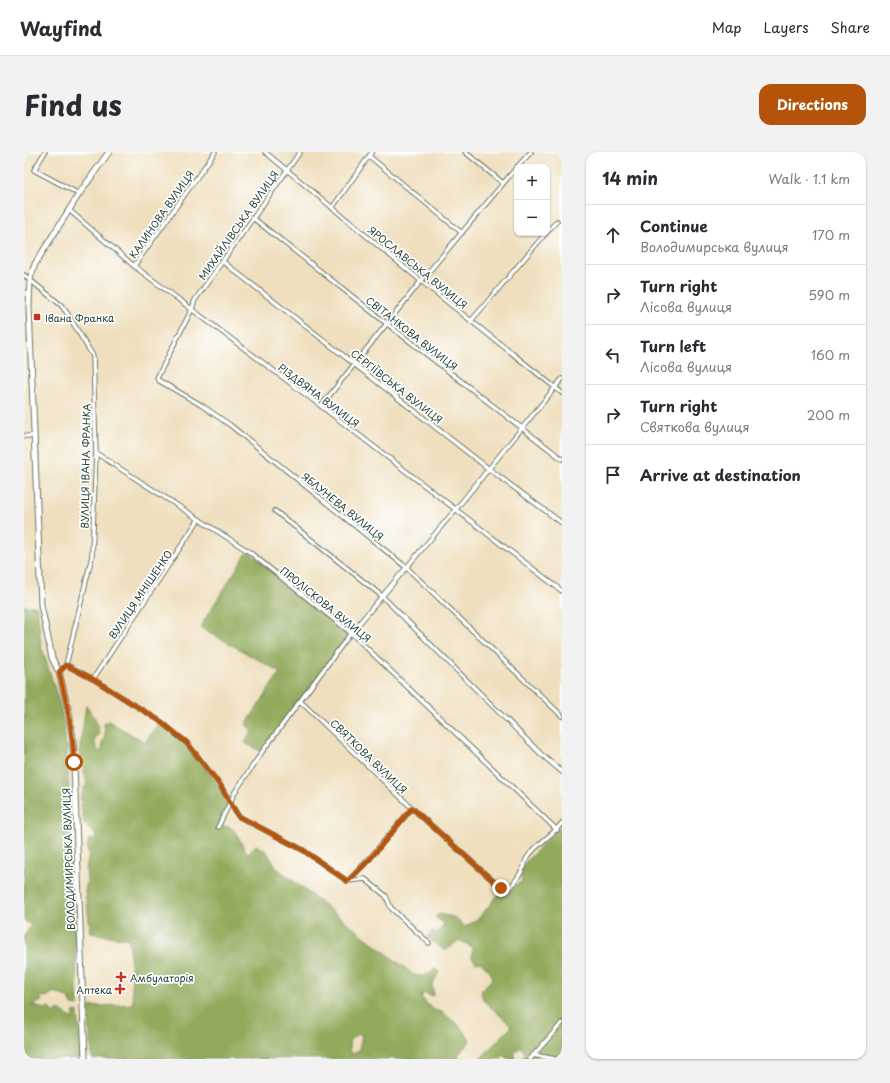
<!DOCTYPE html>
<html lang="en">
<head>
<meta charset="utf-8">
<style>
  body { margin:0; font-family:"Playpen Sans",sans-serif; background:#f2f2f3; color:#2b2b33 }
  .controls { position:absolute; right:12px; top:12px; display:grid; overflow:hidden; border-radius:8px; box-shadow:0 1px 3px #0004 }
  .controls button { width:36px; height:36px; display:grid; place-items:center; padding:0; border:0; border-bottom:1px solid #e1e1e2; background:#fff; color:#2b2b33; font:20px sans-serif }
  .stop { position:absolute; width:12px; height:12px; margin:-9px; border:3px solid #b45309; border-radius:50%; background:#fff }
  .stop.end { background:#b45309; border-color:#fff; box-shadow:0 1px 4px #0008 }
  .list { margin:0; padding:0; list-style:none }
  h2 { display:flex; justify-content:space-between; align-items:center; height:52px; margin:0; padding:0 16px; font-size:17px }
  h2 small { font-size:13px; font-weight:400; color:#7c7c81 }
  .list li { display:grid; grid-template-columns:26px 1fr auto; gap:12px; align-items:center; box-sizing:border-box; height:60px; padding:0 16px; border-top:1px solid #e1e1e2 }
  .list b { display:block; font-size:15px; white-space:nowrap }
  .list p { margin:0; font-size:13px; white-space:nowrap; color:#7c7c81 }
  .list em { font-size:13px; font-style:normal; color:#7c7c81 }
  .icon { flex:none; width:22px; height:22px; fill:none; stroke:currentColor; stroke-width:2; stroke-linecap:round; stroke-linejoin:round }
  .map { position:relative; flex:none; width:538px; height:907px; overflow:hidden; border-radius:12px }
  header { display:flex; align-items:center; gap:24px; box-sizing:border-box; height:56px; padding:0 20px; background:#fff; border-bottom:1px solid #e1e1e2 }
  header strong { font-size:19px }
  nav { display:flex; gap:22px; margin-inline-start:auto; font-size:14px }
  .intro { display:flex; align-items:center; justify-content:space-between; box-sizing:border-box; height:96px; padding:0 24px }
  h1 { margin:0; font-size:28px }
  .button { padding:10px 18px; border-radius:12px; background:#b45309; color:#fff; font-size:14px; font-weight:700 }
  main { display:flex; gap:24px; padding:0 24px }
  aside { flex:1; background:#fff; border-radius:12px; box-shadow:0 1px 3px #0004 }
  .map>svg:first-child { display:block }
  .forest { fill:#92aa5b; stroke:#587448; fill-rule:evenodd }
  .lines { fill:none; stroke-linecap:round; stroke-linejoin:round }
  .street-casing { stroke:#687664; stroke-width:5.5 }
  .secondary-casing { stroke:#687664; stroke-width:7 }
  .street { stroke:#fff; stroke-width:3.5 }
  .secondary { stroke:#fff; stroke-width:5 }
  .route { stroke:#b45309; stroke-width:5 }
  .poi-dot { fill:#c8321e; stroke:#fff; stroke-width:1.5 }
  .labels { text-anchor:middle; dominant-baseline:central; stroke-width:3.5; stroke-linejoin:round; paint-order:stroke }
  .street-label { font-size:10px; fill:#1f3d34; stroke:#fff }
  .poi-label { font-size:10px; fill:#1f3d34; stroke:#fff; text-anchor:start }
</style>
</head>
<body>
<header>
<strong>Wayfind</strong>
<nav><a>Map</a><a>Layers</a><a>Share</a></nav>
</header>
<div class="intro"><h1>Find us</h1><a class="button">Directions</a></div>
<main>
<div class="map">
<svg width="538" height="907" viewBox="0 0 538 907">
  <rect width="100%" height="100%" fill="#fff"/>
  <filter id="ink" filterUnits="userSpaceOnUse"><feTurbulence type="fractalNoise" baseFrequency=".025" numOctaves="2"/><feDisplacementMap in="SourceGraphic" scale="8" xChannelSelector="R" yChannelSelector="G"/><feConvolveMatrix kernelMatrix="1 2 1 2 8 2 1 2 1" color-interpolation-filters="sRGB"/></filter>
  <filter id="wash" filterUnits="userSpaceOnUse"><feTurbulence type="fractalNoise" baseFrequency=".012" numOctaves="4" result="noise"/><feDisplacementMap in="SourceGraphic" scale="16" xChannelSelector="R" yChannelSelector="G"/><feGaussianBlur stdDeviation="0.9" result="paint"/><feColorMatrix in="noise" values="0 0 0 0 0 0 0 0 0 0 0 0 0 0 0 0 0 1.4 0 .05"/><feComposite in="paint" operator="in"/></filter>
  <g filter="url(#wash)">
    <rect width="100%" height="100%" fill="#efdfbe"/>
    <g class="forest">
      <path d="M224,399L327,481L238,600L221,591L228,578L222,573L256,520L176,475Z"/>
      <path d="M0,454H13L17,493L35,550L41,577L40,588L43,594L54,854L48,853L45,846L30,840L22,845L16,844L18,849L8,853L20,857L25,856L29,861L35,858L49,867L50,859L54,860L57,907H0V785L7,773L0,768Z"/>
      <path d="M62,553L72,568L75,582L70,589L74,599L78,600V592L81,585L80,571L84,569L121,590L136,569L163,591L206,649L194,675C215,670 213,691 224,701L232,693L242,699L254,717L390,823L401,824L411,816L415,820L408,833L410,843L407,844L401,841L397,845L409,858L418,860L439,877L446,889L434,903L436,907H68L64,855L109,852L105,787L67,781L61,740L63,725L62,719L65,701L63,696L65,687L70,688L72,683L60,673L56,646L63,631L55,602ZM333,882L338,883L335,898L326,903L325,889Z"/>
      <path d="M538,673V906L510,903L514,907H496L500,904L501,901L497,895L490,900L491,907H484L480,903L476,907H456L488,874L459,848L457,839L469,826L466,820L456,810L452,811L448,805V795L435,788L421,799L403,785L408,779L414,781L420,772L411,765L415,762L430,765L441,775L455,766L478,738L498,730L497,715L527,683Z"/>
    </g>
  </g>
  <g filter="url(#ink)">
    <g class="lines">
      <g class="street-casing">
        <g id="street">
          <path d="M21,0L10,18L55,42"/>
          <path d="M241,0L397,129L538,241"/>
          <path d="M276,0L171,148L168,157L133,226L134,228L177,253L206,273L383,416L538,564"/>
          <path d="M441,0L479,31"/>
          <path d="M345,4L438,81"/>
          <path d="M493,15L507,0"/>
          <path d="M308,56L348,0"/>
          <path d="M45,58L110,114L297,254L538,439"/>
          <path d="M229,66L362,171L538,307"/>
          <path d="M523,80L533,69"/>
          <path d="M198,109L465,317L538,371"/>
          <path d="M110,114L191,0"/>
          <path d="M0,123L37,153L43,161L69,204L72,301L68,404L42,513L35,520"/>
          <path d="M447,169L522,81"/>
          <path d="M297,254L397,129L493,15"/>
          <path d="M0,284H10"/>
          <path d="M72,301L224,399L327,481L533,678"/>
          <path d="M251,359L358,444L517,602L538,620"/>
          <path d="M42,513L69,527L136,569L163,591L196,633L214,664L279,698L323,729L341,727L362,744L367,756L405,791"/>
          <path d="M69,527L175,367"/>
          <path d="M276,549L388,656L477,736L484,738C490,731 496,723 500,715C501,712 501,709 503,706C512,692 528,684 538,671"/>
          <path d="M194,675L211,640L238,600L327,481L432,357L538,227"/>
          <path d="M325,728L345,707L388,656"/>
          <path d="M509,903L532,907"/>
          <path d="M506,907L538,871"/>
        </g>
      </g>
      <g class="secondary-casing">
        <path id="secondary" d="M61,907L49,587L45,561L35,520L28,506L17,453L5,155L6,127L11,112L55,42L85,0"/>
      </g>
      <use href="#street" class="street"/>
      <use href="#secondary" class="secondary"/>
    </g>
  </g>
  <g class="lines" filter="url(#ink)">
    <path class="route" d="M50,610C49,577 43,552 35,520L42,513L69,527L136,569L163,591L196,633L214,664L279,698L323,729L325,728L346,707L388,656L477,736"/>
  </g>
  <g class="poi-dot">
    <rect x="9" y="161" width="8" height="8" rx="2"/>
    <path d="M95 819h4v4h4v4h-4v4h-4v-4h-4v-4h4z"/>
    <path d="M94 831h4v4h4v4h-4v4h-4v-4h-4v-4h4z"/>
  </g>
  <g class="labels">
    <g class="street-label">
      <text transform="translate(137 62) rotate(-55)">КАЛИНОВА ВУЛИЦЯ</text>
      <text transform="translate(214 73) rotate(-55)">МИХАЙЛІВСЬКА ВУЛИЦЯ</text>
      <text transform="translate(394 115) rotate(39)">ЯРОСЛАВСЬКА ВУЛИЦЯ</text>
      <text transform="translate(388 181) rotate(38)">СВІТАНКОВА ВУЛИЦЯ</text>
      <text transform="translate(373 234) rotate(38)">СЕРГІЇВСЬКА ВУЛИЦЯ</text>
      <text transform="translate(295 243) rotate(37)">РІЗДВЯНА ВУЛИЦЯ</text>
      <text transform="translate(61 314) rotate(-89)">ВУЛИЦЯ ІВАНА ФРАНКА</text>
      <text transform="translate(319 354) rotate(39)">ЯБЛУНЕВА ВУЛИЦЯ</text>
      <text transform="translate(116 442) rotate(-56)">ВУЛИЦЯ МНІШЕНКО</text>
      <text transform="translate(302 452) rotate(39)">ПРОЛІСКОВА ВУЛИЦЯ</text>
      <text transform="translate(345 604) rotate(44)">СВЯТКОВА ВУЛИЦЯ</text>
      <text transform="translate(44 707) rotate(-92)">ВОЛОДИМИРСЬКА ВУЛИЦЯ</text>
    </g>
    <g class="poi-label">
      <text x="21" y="165">Івана Франка</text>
      <text x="106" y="825">Амбулаторія</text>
      <text x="88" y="837" text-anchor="end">Аптека</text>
    </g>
  </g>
</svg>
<div class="controls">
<button>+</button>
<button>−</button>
</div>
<div class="stop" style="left:50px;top:610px"></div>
<div class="stop end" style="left:477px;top:736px"></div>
</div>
<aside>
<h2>14 min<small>Walk · 1.1 km</small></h2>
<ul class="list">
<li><svg class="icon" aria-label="ahead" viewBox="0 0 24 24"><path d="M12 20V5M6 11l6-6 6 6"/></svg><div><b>Continue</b><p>Володимирська вулиця</p></div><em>170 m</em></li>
<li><svg class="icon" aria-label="right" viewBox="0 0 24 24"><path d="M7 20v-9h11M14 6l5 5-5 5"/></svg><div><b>Turn right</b><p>Лісова вулиця</p></div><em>590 m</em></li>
<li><svg class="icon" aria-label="left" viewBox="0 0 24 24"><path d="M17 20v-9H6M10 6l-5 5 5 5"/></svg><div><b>Turn left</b><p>Лісова вулиця</p></div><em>160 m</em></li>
<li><svg class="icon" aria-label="right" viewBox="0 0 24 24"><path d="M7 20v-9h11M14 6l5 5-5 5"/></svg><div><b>Turn right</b><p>Святкова вулиця</p></div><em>200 m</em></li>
<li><svg class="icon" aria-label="arrive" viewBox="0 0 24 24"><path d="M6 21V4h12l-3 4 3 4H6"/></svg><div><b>Arrive at destination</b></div></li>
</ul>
</aside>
</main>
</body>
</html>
